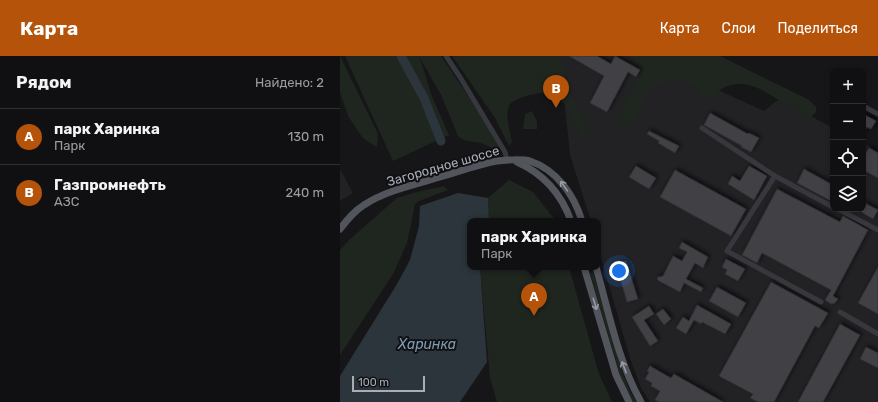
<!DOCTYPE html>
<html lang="ru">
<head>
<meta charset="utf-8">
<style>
  body { margin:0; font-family:Rubik,sans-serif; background:#1e1e20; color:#f1f3f6 }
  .controls { position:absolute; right:12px; top:12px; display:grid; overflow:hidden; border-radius:8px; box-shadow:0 2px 6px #0003 }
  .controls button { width:36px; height:36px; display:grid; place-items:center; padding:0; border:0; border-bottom:1px solid #303032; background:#101012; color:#f1f3f6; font:20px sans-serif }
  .scale { position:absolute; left:12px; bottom:10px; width:73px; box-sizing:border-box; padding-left:4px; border:2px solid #a8adb8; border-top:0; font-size:11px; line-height:14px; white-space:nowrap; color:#a8adb8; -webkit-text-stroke:3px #111113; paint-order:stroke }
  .you { position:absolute; left:279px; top:215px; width:14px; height:14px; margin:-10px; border:3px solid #fff; border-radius:50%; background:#1a73e8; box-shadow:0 0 0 6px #1a73e833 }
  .badge { display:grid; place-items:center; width:26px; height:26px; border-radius:50%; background:#b45309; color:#fff; font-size:13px; font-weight:700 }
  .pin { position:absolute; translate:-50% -33px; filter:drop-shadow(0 1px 2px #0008) }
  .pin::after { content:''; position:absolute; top:21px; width:14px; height:12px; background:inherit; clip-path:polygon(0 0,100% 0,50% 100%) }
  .popup { position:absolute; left:127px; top:162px; width:134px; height:52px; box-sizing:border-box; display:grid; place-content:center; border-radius:8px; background:#101012; filter:drop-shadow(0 1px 3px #0005); font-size:13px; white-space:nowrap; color:#9c9d9f }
  .popup b { font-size:15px; color:#f1f3f6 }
  .popup::after { content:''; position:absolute; left:50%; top:100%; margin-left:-8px; border:8px solid transparent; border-top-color:#101012 }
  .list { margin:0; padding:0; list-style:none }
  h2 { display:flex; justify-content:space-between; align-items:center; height:52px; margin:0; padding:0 16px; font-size:17px }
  h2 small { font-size:13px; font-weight:400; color:#9c9d9f }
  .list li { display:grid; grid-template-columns:26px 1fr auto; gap:12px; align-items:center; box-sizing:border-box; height:56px; padding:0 16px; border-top:1px solid #303032 }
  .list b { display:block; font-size:15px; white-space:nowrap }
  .list p { margin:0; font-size:13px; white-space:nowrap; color:#9c9d9f }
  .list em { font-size:13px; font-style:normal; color:#9c9d9f }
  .icon { flex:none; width:22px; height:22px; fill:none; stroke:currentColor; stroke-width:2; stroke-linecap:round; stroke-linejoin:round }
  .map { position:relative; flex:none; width:538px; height:346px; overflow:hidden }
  header { display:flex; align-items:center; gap:24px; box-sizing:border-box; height:56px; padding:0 20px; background:#b45309; color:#fff }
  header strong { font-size:19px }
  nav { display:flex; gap:22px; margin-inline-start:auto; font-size:14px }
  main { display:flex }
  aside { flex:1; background:#101012 }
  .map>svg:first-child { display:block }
  .built { fill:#222225 }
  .green { fill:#1e261f }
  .water { fill:#2c353c }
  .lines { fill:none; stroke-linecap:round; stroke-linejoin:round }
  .river { stroke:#2c353c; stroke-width:9 }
  .building { fill:#404145; stroke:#303034; filter:url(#shadow) }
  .minor { stroke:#37383d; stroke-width:5 }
  .major { stroke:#53555c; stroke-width:7 }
  .oneway { stroke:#979ba6 }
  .labels { text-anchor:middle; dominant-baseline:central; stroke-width:4; stroke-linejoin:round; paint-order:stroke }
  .street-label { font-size:13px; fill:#a8adb8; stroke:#111113 }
  .water-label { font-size:14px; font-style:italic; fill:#7f9bb3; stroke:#111113 }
</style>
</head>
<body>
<header>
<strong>Карта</strong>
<nav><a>Карта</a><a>Слои</a><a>Поделиться</a></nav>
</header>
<main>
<aside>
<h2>Рядом<small>Найдено: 2</small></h2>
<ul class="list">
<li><span class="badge">A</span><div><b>парк Харинка</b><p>Парк</p></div><em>130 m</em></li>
<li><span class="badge">B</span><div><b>Газпромнефть</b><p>АЗС</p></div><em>240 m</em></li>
</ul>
</aside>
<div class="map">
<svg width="538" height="346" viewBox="0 0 538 346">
  <defs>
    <filter id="shadow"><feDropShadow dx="2" dy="-2" stdDeviation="2" flood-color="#0009"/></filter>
  </defs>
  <rect width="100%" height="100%" fill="#161618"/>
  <g class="built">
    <path d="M213,0H303L424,55L439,43L493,72V153H523V87L538,95V346H310L301,332L290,302L258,191V165H251L230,99L224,42Z"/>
    <path d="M0,113L13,137L0,145Z"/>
  </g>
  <g class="green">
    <path d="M0,0L38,78L37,91L27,85L22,81L8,60L0,36Z"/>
    <path d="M5,0H101L161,88L156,93C150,92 145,88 140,87C132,85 124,86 118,80L101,39L80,2L91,38L109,79L53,105Z"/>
    <path d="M112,0H221C224,14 227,29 233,42C239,56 246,60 247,76L242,79C232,70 232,53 222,45C218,42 210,37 205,37C197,36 172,42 169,50C165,59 170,76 172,86L169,90L155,62Z"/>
    <path d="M289,0H380L469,44L476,51V56L471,61C442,54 420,19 387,30C380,33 372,40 366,44L361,43L357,34L348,27L337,23L316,28L304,44L293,68L289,71L278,72L275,69L276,63L302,13Z"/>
    <path d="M192,55L197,66V73H183L185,58Z"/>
    <path d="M169,124L193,136L216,165H149L148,142Z"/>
    <path d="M104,130L108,134L79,145L75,148L67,187L53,218L0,299V194L9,184L57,142L77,136Z"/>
    <path d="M140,211H229L259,318L272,346H157L150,322Z"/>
    <path d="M253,216L282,316L291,337L296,346H293L280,319L250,217Z"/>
  </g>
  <path class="water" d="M118,137L148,142L149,165H130V211H140L147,306L120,346H0V320L57,228L70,204L79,170L80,150Z"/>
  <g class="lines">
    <path class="river" d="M61,0L84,42L101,85"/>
  </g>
  <g class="building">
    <path d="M229,0H257L271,8L275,0L300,14L296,21L288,16L267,56L250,47L264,20Z"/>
    <path d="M370,57L408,78L409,77L419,82L411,96L401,91L402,90L364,69Z"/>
    <path d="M523,58L536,65L531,73L527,71L523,78Z"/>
    <path d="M309,75L339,90L335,97L318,87L319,85L307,78Z"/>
    <path d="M529,92L538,97V122L523,114V102Z"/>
    <path d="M296,110L316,122L309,133L289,121Z"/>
    <path d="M409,110L427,120L414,144L388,128L392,120L400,125Z"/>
    <path d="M464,113L493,129V146L457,127Z"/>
    <path d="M335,114L406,153L391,180L320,141Z"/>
    <path d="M437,133L500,166L503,160L528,174L493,240L498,243L495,247L491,248L485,244L491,234L422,197L417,207L402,199Z"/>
    <path d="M523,146L538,154L533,163L516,153H523Z"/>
    <path d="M342,186L368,201L363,212L355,207L346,223L363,232L361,236L344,227L340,236L319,225L317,223L318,221L323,220L333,200L342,205L347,196L339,192Z"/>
    <path d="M386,203L405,213L398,225L385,218L387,214L382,211Z"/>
    <path d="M286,205L298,243L287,246L276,208Z"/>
    <path d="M538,211V258L518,247Z"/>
    <path d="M431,226L488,257L479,272L475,270L434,346H418L410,342L413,338L379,320Z"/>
    <path d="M377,231L406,247L398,261L369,245Z"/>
    <path d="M357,249L391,268L385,278L362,266L361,268L354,264L346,278L336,272L343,261L349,265Z"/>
    <path d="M309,250L314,258L304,264L318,285L310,290L292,261Z"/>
    <path d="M323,253L331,263L324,269L316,258Z"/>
    <path d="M500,268L520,279L483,346H458Z"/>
    <path d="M526,291L538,297V312L520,303Z"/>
    <path d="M310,310L331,322L334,318L383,346H319L315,344L320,335L311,330L312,327L305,323L309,316L307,315Z"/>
  </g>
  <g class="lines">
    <g class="minor">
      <path d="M106,0L120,21L165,96L167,104"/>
      <path d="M523,50L538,58"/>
      <path d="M362,72L435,120L493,151"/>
      <path d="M435,120L387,195L481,246"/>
      <path d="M498,153L538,174"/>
      <path d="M500,256L538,278"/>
    </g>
    <g class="major">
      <path d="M177,106C204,118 221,137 231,165"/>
      <path d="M0,173C7,164 14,155 24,149C46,134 81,127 107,119C123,114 140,108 157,105C163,104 184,103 190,105C217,114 234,139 242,165"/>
      <path d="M244,211L276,319L289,346"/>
      <path d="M256,211C269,257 278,305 301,346"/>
    </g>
  </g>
  <defs><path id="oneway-shaft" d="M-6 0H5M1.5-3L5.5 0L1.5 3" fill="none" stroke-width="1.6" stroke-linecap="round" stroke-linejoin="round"/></defs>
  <g class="oneway">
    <use href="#oneway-shaft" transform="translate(224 130) rotate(-125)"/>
    <use href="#oneway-shaft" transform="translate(255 248) rotate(73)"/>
    <use href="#oneway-shaft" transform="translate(284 311) rotate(-110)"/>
  </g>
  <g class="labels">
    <g class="street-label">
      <text transform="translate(103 110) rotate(-16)">Загородное шоссе</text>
    </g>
    <g class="water-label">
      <text x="87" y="288">Харинка</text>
    </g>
  </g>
</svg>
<div class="controls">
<button>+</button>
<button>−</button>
<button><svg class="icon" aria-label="locate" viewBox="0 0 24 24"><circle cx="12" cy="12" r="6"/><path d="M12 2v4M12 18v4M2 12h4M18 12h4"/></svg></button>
<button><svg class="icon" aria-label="layers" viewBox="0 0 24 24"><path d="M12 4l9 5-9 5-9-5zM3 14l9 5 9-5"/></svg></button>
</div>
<div class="scale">100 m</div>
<div class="you"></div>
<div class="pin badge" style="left:194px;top:260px">A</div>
<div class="popup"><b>парк Харинка</b>Парк</div>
<div class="pin badge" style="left:216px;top:52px">B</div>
</div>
</main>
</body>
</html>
